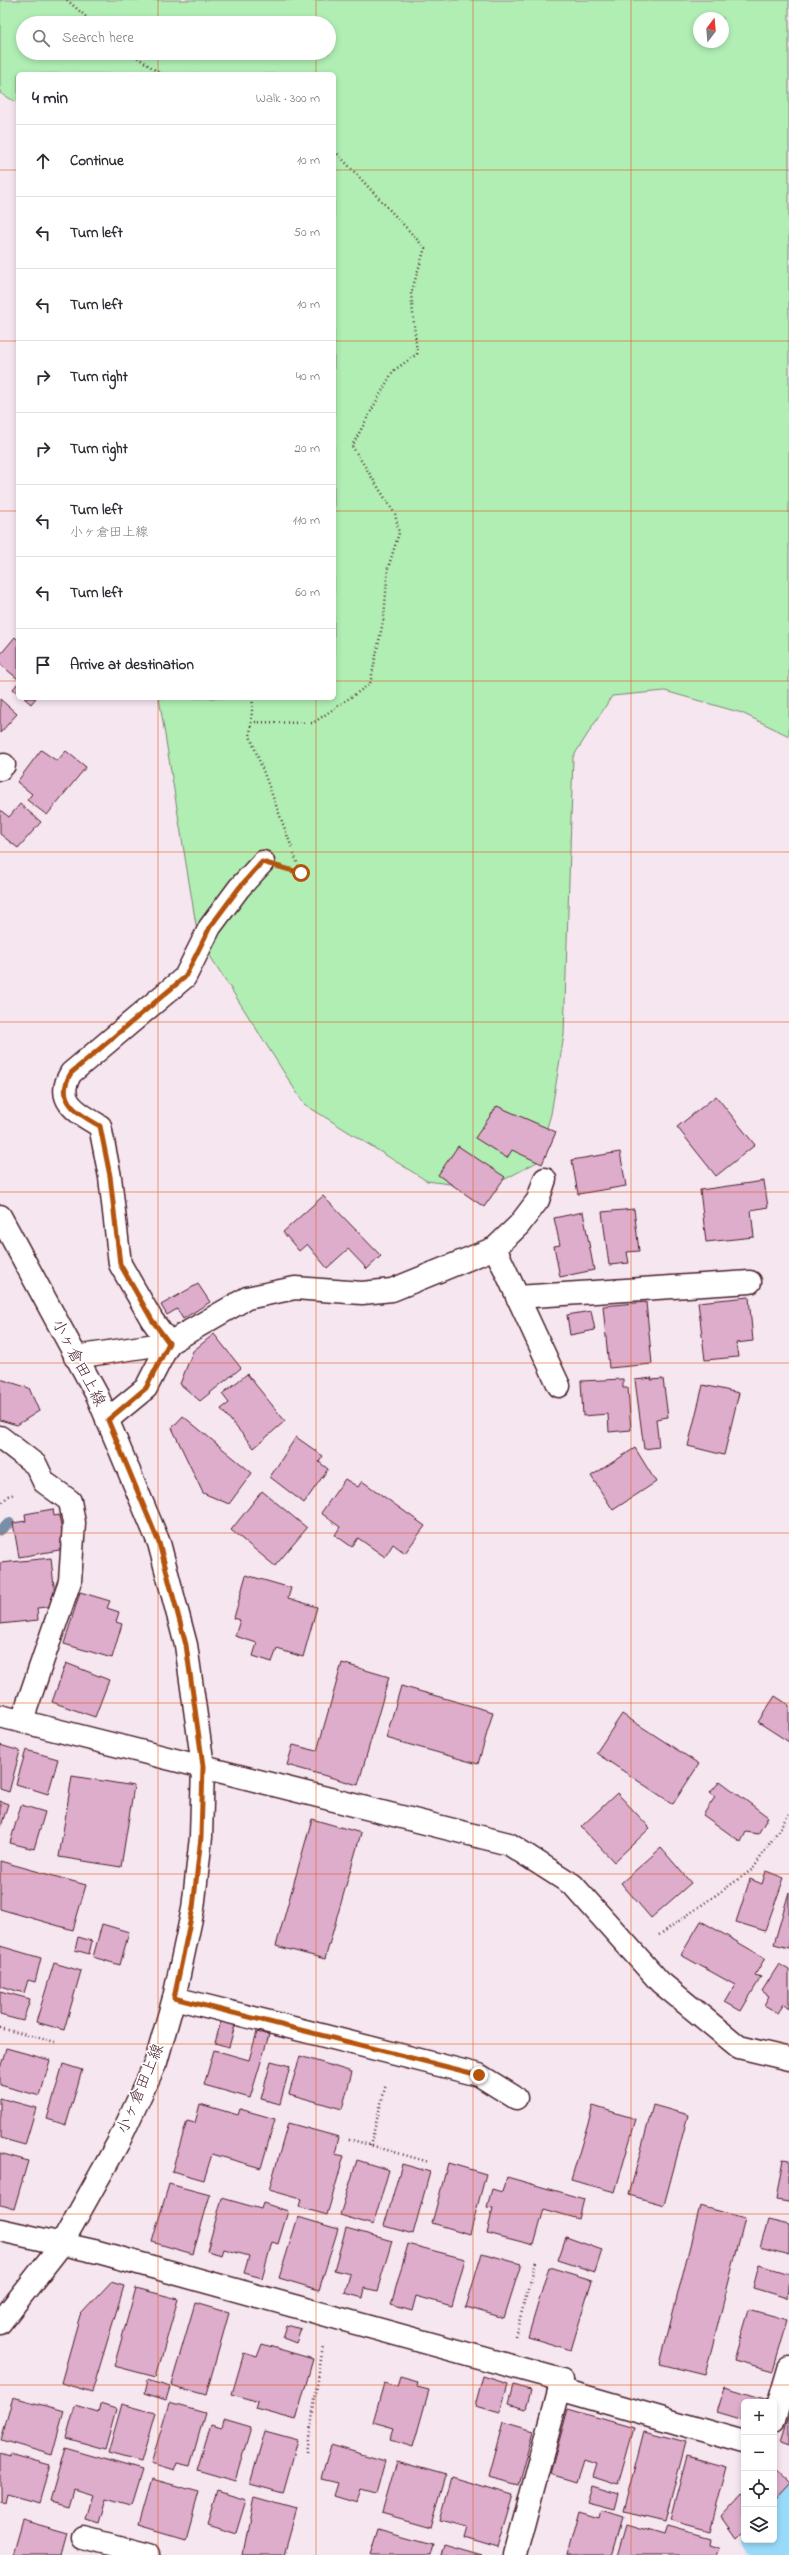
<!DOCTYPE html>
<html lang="en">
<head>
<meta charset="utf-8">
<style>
  body { margin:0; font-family:"Indie Flower","Klee One",sans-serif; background:#f7f7f7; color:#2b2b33 }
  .controls { position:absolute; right:12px; bottom:12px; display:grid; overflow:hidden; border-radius:6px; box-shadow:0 2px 6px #0003 }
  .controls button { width:36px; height:36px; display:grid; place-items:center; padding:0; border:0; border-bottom:1px solid #e1e1e2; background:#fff; color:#2b2b33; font:20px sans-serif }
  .compass { position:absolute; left:693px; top:12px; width:36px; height:36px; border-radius:50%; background:#fff; box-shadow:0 2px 6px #0003; rotate:16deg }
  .stop { position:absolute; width:12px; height:12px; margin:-9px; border:3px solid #b45309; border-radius:50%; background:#fff }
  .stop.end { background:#b45309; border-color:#fff; box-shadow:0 1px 4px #0008 }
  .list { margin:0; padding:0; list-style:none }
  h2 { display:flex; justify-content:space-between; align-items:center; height:52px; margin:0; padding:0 16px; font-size:17px }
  h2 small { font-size:13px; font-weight:400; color:#7c7c81 }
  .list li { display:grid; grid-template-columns:26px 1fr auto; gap:12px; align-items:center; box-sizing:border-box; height:72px; padding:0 16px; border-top:1px solid #e1e1e2 }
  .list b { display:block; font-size:15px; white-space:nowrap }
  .list p { margin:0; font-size:13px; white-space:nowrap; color:#7c7c81 }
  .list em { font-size:13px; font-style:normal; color:#7c7c81 }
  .icon { flex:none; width:22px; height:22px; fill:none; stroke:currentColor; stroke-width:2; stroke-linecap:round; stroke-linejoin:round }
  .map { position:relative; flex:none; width:789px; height:2555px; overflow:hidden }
  .search { position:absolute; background:#fff; box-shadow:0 2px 6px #0003; left:16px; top:16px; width:320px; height:44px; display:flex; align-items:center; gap:10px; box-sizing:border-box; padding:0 14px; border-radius:22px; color:#7c7c81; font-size:15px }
  .panel { position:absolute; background:#fff; box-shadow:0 2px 6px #0003; left:16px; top:72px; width:320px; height:628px; border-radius:6px }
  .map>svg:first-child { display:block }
  .green { fill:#b0eeb4; stroke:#7d8670; fill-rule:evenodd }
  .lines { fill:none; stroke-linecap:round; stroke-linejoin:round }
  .stream { stroke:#798fa7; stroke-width:11 }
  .river { stroke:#98dafa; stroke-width:66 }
  .building { fill:#deadcc; stroke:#4a1f2b }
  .minor-casing { stroke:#4a1f2b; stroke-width:25 }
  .secondary-casing { stroke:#4a1f2b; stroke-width:25 }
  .path { stroke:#4a1f2b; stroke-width:2.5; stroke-dasharray:1 3; stroke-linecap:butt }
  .minor { stroke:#fff; stroke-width:22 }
  .secondary { stroke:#fff; stroke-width:22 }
  .route { stroke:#b45309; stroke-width:5 }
  .grid { fill:none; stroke:#e0560e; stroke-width:1; stroke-opacity:0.55 }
  .labels { text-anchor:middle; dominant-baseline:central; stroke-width:3.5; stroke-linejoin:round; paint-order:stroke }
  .street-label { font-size:16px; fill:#4a1f2b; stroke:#fff }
</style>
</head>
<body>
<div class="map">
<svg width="789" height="2555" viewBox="0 0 789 2555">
  <rect width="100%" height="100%" fill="#f5e6f0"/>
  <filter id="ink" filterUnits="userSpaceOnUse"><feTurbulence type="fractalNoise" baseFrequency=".025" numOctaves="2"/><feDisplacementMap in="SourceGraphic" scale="8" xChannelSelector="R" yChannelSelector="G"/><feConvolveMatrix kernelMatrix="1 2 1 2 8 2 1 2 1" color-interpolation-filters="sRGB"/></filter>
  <g filter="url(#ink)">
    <path class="green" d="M0,0H789V736L742,713L665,691L612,696L573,757L564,1035L551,1114L537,1162L487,1189L427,1181L304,1104L198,937L159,698H334V74H18V103L0,93ZM699,18H723V42H699ZM23,23H329V53H23Z"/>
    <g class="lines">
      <path class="stream" d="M0,1530L9,1523"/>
      <path class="river" d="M774,2532L789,2515"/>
    </g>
    <g class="building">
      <path d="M15,637L18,640V679L0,664V655Z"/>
      <path d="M18,683V693L13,689Z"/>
      <path d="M24,698H36L31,704Z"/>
      <path d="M0,699L17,714L0,733Z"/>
      <path d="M41,750L57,761L66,751L86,767L47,815L27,800L32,794L17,782Z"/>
      <path d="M20,804L41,822L18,848L0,834V810L9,817Z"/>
      <path d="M716,1096L755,1145L716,1176L677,1127Z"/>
      <path d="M497,1106L556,1132L542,1164L512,1150L507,1158L475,1138Z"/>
      <path d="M458,1146L505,1177L484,1207L438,1175Z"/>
      <path d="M620,1152L626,1186L578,1194L572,1160Z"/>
      <path d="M764,1181L768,1207L751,1210L754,1237L706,1242L700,1190Z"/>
      <path d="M323,1196L381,1256L367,1269L348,1249L327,1268L307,1244L299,1251L283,1232Z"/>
      <path d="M634,1209L639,1251L627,1252L629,1263L609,1265L602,1212Z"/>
      <path d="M583,1212L594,1270L560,1277L554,1246L560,1245L554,1218Z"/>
      <path d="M198,1284L210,1302L183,1319L177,1309L167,1315L161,1305Z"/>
      <path d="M749,1297L753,1341L736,1343L738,1357L705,1360L698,1302Z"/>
      <path d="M646,1302L652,1364L609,1368L603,1306Z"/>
      <path d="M591,1311L595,1330L570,1335L567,1315Z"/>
      <path d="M214,1334L241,1368L200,1401L180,1384L193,1351Z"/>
      <path d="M247,1374L285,1421L254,1448L221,1409L229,1403L222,1394Z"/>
      <path d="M652,1378L651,1380L663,1379L668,1417L656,1419L659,1447L644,1449L635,1380Z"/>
      <path d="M0,1379L29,1388L39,1411L17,1425L0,1420Z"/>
      <path d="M623,1379V1388H628L631,1430L609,1432L608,1414L583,1416L581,1381Z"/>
      <path d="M703,1385L739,1393L724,1455L688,1446Z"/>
      <path d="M183,1416L252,1473L229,1504L203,1493L172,1428Z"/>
      <path d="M296,1437L323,1456L319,1462L328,1469L304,1503L270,1477Z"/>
      <path d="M635,1448L656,1482L613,1510L591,1476Z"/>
      <path d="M345,1479L358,1487L362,1481L425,1526L405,1553L393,1544L385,1557L358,1538L352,1547L335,1535L340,1527L321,1513Z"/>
      <path d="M262,1491L307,1528L275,1566L231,1530Z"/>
      <path d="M53,1509L54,1516L59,1515L65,1549L19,1557L13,1523L26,1521L25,1514Z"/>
      <path d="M51,1558L56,1606L37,1608L38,1620L0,1624V1563Z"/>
      <path d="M246,1575L291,1588L288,1598L317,1607L303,1657L277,1649L272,1662L253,1656L257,1643L235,1636L240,1620L234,1618Z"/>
      <path d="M80,1592L110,1601L107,1608L119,1612L116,1622L122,1624L112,1658L64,1644Z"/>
      <path d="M66,1663L109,1680L95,1717L52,1702Z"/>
      <path d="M342,1663L389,1677L358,1785L287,1765L293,1745L317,1751Z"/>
      <path d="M401,1686L493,1712L478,1764L386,1738Z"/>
      <path d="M775,1696L789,1705V1742L758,1722Z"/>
      <path d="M622,1714L699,1764L673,1804L596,1753Z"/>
      <path d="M0,1745L20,1751L9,1792L0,1789Z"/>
      <path d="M26,1750L58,1759L48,1794L16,1784Z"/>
      <path d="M72,1776L134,1786L121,1867L59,1857Z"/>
      <path d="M720,1781L768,1817L758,1834L746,1832L741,1842L703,1815L715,1797L710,1793Z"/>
      <path d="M617,1793L650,1828L614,1862L581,1827Z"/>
      <path d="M0,1801L8,1804L0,1830Z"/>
      <path d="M21,1805L45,1812L34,1849L10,1843Z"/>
      <path d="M312,1819L361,1833L325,1959L276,1946Z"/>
      <path d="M661,1848L691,1883L651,1918L621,1883Z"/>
      <path d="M0,1861L86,1885L73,1930L0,1909Z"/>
      <path d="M766,1871L784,1878L765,1931L736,1922L750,1879L762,1884Z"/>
      <path d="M789,1892V1948L774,1944Z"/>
      <path d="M701,1921L765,1958L755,1975L761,1977L741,2011L725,2002L735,1985L681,1955Z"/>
      <path d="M102,1924L129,1932L120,1965L93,1957Z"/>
      <path d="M78,1937L92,1941L89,1954L75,1950Z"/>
      <path d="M0,1946L41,1958L35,1982L28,1980L24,1993L0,1986Z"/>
      <path d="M54,1963L81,1971L64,2030L36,2022Z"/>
      <path d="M779,1964L789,1970V2008L784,2004L778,2013L764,2005L769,1996L762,1991Z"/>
      <path d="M0,1991L30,1999L23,2021L0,2015Z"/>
      <path d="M221,2021L235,2025L229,2047L215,2043Z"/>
      <path d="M257,2032L269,2035L250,2098L204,2085L214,2050L249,2060Z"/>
      <path d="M6,2048L50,2060L40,2096L0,2085V2069Z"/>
      <path d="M300,2056L352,2072L342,2109L289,2094Z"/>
      <path d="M271,2061L290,2066L280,2104L261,2099Z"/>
      <path d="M63,2064L82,2070L66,2125L47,2119Z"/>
      <path d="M0,2098L36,2108L25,2145L0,2138Z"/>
      <path d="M200,2104L238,2115L240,2109L275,2119L261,2168L212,2154L204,2180L172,2171L187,2121L195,2123Z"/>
      <path d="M653,2105L688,2115L664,2205L629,2195Z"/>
      <path d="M593,2106L636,2119L615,2192L571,2180Z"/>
      <path d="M288,2123L339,2137L335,2154L344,2156L327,2215L299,2207L301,2199L269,2190Z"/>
      <path d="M0,2153L28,2161L14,2209L0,2205Z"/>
      <path d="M783,2159L789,2160V2202L776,2200Z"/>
      <path d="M357,2160L389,2170L373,2225L340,2215Z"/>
      <path d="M448,2163L486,2174L470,2234L432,2223Z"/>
      <path d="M402,2164L430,2172L413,2234L384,2226Z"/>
      <path d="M507,2177L584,2199L579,2219L544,2209L534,2245L487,2233L493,2208L487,2207L492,2189L502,2192Z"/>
      <path d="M169,2184L210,2195L193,2254L152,2242Z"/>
      <path d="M222,2198L261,2209L263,2203L288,2211L278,2244L272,2242L262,2278L244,2273L249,2256L224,2249L222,2255L207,2251Z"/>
      <path d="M700,2206L745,2218L705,2375L660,2364Z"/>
      <path d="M298,2217L338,2229L319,2290L279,2278Z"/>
      <path d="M768,2220L789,2225V2255L760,2247Z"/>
      <path d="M346,2228L392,2241L377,2291L365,2288L363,2298L345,2293L350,2274L334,2270Z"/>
      <path d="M566,2237L602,2250L595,2272L558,2260Z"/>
      <path d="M408,2244L465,2259L452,2306L416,2296L412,2311L391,2305Z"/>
      <path d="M482,2253L521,2264L504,2318L466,2307Z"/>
      <path d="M759,2265L789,2274L787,2298L753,2288Z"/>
      <path d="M549,2267L592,2280L571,2350L528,2337Z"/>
      <path d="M111,2282L124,2286L92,2392L61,2383L80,2315Z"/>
      <path d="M136,2288L178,2299L156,2377L114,2366Z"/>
      <path d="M195,2303L229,2313L206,2395L171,2385Z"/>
      <path d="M749,2309L788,2320L773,2371L734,2360Z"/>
      <path d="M287,2325L301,2329L296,2343L283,2338Z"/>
      <path d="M262,2344L313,2359L296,2420L256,2409L258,2402L232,2394L244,2353L257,2357Z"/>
      <path d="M483,2376L508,2384L500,2413L475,2406Z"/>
      <path d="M400,2377L418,2382L417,2387L429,2390L413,2447L390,2440L394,2428L373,2422L384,2383L397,2387Z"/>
      <path d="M147,2380L170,2387L166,2400L144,2393Z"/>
      <path d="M514,2385L530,2390L525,2409L509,2404Z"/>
      <path d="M725,2387L768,2400V2402H744V2420L717,2412Z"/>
      <path d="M13,2397L64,2411L52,2455L1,2440Z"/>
      <path d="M169,2403L205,2413L190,2466L177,2463L174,2471L151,2464Z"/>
      <path d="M100,2404L116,2409L105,2449L66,2438L75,2406L98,2413Z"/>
      <path d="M122,2404L155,2413L141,2462L108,2453Z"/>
      <path d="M568,2409L634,2428L618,2485L593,2477L597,2464L583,2460L576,2482L550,2474Z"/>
      <path d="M789,2416V2444L781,2441Z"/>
      <path d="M224,2419L251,2427L235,2481L197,2470L211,2424L222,2427Z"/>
      <path d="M503,2422L534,2431L519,2485L488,2477Z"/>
      <path d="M265,2431L298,2440L283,2493L250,2484Z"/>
      <path d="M644,2431L686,2442L665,2522L623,2512Z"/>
      <path d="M331,2445L385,2461L376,2494L361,2490L357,2503L334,2496L338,2483L321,2479Z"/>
      <path d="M65,2448L142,2470L131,2506L106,2499L99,2524L86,2520L93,2495L73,2489L68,2506L50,2501Z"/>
      <path d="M0,2453L10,2456V2454L50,2465L39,2503L6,2494L4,2504L0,2503Z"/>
      <path d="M687,2456L727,2467L710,2531L670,2520Z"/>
      <path d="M396,2461L446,2475L431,2527L381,2513Z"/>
      <path d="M774,2469L789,2483L774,2499Z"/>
      <path d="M452,2477L513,2495L497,2548L463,2538L466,2528L440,2521Z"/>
      <path d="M152,2479L199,2492L186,2539L139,2525Z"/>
      <path d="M592,2486L618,2494L614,2509L587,2502Z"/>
      <path d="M217,2491L246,2500L236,2533L207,2524Z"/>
      <path d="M744,2492V2530L736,2538L721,2517Z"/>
      <path d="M254,2497L297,2509L284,2555H243Z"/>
      <path d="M601,2510L623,2517L612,2555H567L579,2512L599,2518Z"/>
      <path d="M22,2520L68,2533L62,2555H12Z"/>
      <path d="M627,2524L664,2535L667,2526L710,2538L709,2544L719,2547L716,2555H618Z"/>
      <path d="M378,2529L432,2544L429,2555H370Z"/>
      <path d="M443,2544L481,2555H440Z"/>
    </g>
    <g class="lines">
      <g class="minor-casing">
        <g id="minor">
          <path d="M0,769L4,765"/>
          <path d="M495,1248L559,1386"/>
          <path d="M517,1297L750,1282"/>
          <path d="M75,1357L169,1343L247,1298L295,1288L362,1293L392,1290L495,1248L519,1225L538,1200L545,1179"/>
          <path d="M107,1420L146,1388L169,1343L152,1320L120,1264L110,1177L100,1126C78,1113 54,1101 71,1073L185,977L210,927L239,888L263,862"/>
          <path d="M0,1437L36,1465L44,1482L70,1501L74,1523L70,1581L22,1720"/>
          <path d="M0,1716L509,1844L573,1885L660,1982L739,2047L789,2059"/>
          <path d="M174,1998L479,2075L516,2098"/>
          <path d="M0,2230L98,2252L562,2380L515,2555"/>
          <path d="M559,2389L744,2442"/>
          <path d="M774,2420L789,2369"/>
          <path d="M84,2538L149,2555"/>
        </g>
      </g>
      <g class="secondary-casing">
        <path id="secondary" d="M0,1216L97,1395L159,1543L186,1645L203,1766L201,1837L193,1909L174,1998L156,2062L118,2143L61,2245L0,2323"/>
      </g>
      <g class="path">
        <path d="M67,0L93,23"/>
        <path d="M131,53L161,74"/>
        <path d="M253,698L250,736L292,848"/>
        <path d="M251,722L313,723L370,684L384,617L388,568L399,533L395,514L352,446L393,371L417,354L411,293L425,248L334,150"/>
        <path d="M293,870L301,873L294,854"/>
        <path d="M0,1505L8,1496L15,1494"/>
        <path d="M659,1935L753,1869L789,1814"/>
        <path d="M0,2028L55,2042"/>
        <path d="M349,2139L429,2162"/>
        <path d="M370,2146L386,2084"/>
        <path d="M515,2336L536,2261"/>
        <path d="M307,2452L323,2346"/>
      </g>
      <use href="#minor" class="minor"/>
      <use href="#secondary" class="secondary"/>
    </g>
  </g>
  <g class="lines" filter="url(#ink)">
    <path class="route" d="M301,873L262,862L239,888L210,927L185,977L71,1073C54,1100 78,1114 100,1126L110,1176L120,1264L152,1320L169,1343L146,1388L108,1420L159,1543L186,1645L203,1766L201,1837L193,1908L174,1998L479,2075"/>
  </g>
  <path class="grid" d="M158,0V23M316,0V23M473,0V2555M631,0V2555M158,53V74M316,53V74M0,170H18M334,170H789M0,341H18M334,341H789M0,511H18M334,511H789M0,681H18M334,681H789M158,698V2555M316,698V2555M0,852H789M0,1022H789M0,1192H789M0,1363H789M0,1533H789M0,1703H789M0,1874H789M0,2044H789M0,2214H789M0,2385H789"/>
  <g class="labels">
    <g class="street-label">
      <text transform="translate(78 1363) rotate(62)">小ヶ倉田上線</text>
      <text transform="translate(141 2089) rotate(-67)">小ヶ倉田上線</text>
    </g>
  </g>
</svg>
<div class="controls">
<button>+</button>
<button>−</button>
<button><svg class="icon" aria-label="locate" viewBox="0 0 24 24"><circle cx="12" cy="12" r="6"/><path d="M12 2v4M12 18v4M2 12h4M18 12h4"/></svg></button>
<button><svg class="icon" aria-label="layers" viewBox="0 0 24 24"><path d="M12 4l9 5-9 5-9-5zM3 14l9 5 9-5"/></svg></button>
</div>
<svg class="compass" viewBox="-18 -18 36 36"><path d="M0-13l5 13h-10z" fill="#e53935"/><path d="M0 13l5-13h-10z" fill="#7c7c81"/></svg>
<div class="stop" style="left:301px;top:873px"></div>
<div class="stop end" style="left:479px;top:2075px"></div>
<div class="search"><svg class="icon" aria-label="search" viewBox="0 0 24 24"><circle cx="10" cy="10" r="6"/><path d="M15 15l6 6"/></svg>Search here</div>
<section class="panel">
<h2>4 min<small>Walk · 300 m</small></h2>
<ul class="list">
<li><svg class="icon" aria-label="ahead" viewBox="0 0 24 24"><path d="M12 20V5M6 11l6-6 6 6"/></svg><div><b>Continue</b></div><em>10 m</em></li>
<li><svg class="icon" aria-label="left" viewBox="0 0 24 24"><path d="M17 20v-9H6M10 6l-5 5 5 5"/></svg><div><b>Turn left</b></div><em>50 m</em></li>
<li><svg class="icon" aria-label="left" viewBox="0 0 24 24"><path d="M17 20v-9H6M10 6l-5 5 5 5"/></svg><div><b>Turn left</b></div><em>10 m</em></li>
<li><svg class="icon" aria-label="right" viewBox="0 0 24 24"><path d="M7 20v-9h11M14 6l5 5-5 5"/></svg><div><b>Turn right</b></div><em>40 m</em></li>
<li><svg class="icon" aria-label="right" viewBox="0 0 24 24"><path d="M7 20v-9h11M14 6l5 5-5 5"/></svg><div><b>Turn right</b></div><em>20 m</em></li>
<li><svg class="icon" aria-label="left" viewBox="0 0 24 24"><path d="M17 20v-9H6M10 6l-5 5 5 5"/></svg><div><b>Turn left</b><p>小ヶ倉田上線</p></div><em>110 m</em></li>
<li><svg class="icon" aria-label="left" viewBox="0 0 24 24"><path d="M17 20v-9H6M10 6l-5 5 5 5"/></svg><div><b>Turn left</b></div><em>60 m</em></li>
<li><svg class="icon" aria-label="arrive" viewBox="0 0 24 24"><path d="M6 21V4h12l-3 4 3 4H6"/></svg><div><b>Arrive at destination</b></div></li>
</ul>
</section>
</div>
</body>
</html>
